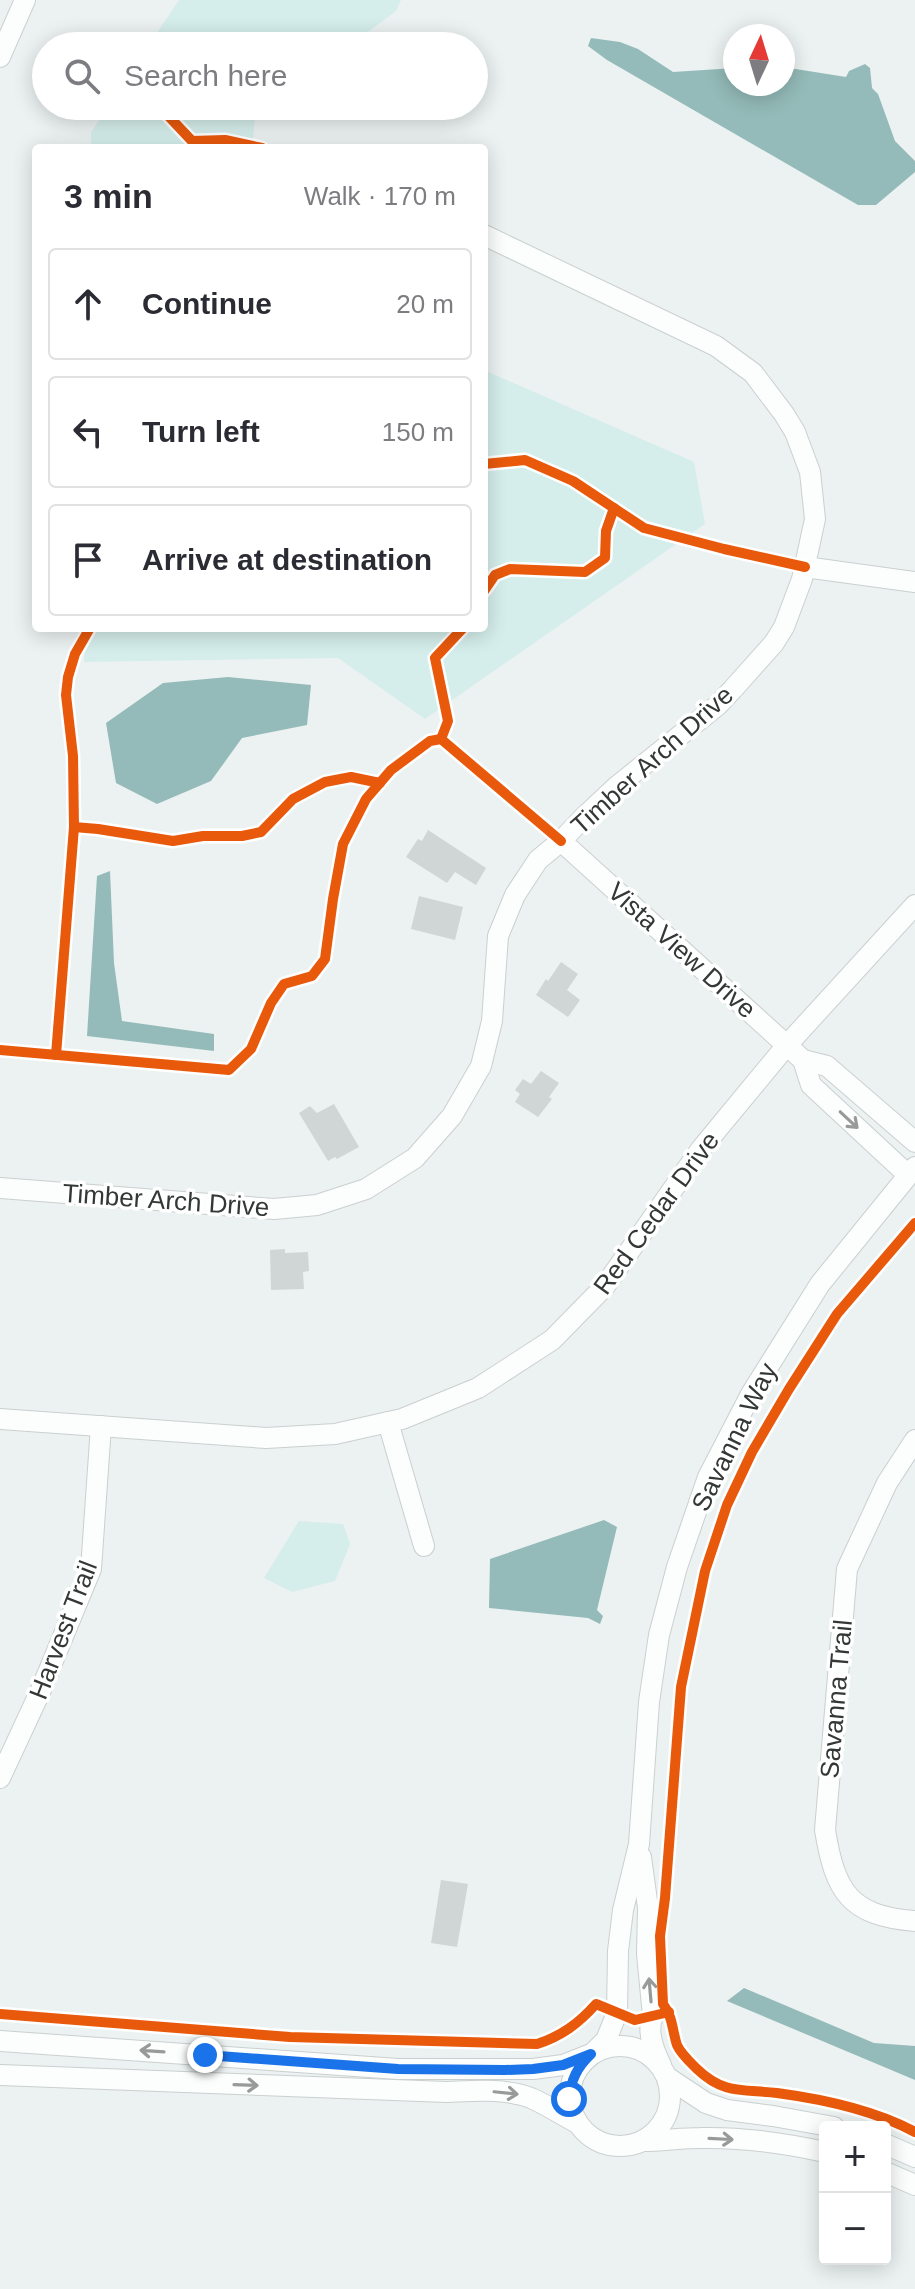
<!DOCTYPE html>
<html lang="en">
<head>
<meta charset="utf-8">
<style>
  body { margin:0; font-family:Helvetica,sans-serif; background:#f2f2f3; color:#2b2b33 }
  .controls { position:absolute; right:24px; bottom:24px; display:grid; overflow:hidden; border-radius:8px; box-shadow:0 4px 20px #0003 }
  .controls button { width:72px; height:72px; display:grid; place-items:center; padding:0; border:0; border-bottom:2px solid #e1e1e2; background:#fff; color:#2b2b33; font:40px sans-serif }
  .compass { position:absolute; left:723px; top:24px; width:72px; height:72px; border-radius:50%; background:#fff; box-shadow:0 4px 20px #0003; rotate:4deg }
  .stop { position:absolute; width:24px; height:24px; margin:-18px; border:6px solid #1a73e8; border-radius:50%; background:#fff }
  .stop.end { background:#1a73e8; border-color:#fff; box-shadow:0 2px 8px #0008 }
  .list { margin:0; padding:0; list-style:none }
  h2 { display:flex; justify-content:space-between; align-items:center; height:104px; margin:0; padding:0 32px; font-size:34px }
  h2 small { font-size:26px; font-weight:400; color:#7c7c81 }
  .list li { display:grid; grid-template-columns:52px 1fr auto; gap:24px; align-items:center; box-sizing:border-box; height:112px; margin:0 16px 16px; padding:0 16px; border:2px solid #e1e1e2; border-radius:8px }
  .list b { display:block; font-size:30px; white-space:nowrap }
  .list em { font-size:26px; font-style:normal; color:#7c7c81 }
  .icon { flex:none; width:44px; height:44px; fill:none; stroke:currentColor; stroke-width:2; stroke-linecap:round; stroke-linejoin:round }
  .map { position:relative; flex:none; width:915px; height:2289px; overflow:hidden }
  .search { position:absolute; background:#fff; box-shadow:0 4px 20px #0003; left:32px; top:32px; width:456px; height:88px; display:flex; align-items:center; gap:20px; box-sizing:border-box; padding:0 28px; border-radius:44px; color:#7c7c81; font-size:30px }
  .panel { position:absolute; background:#fff; box-shadow:0 4px 20px #0003; left:32px; top:144px; width:456px; height:488px; border-radius:8px }
  .map>svg:first-child { display:block }
  .green { fill:#d5eeeb }
  .water { fill:#94bbb9 }
  .building { fill:#d0d5d5 }
  .lines { fill:none; stroke-linecap:round; stroke-linejoin:round }
  .minor-casing { stroke:#cad0cf; stroke-width:22 }
  .minor { stroke:#fcfdfd; stroke-width:20 }
  .cycleway-casing { stroke:#fff; stroke-width:15 }
  .cycleway { stroke:#e8590c; stroke-width:10 }
  .oneway { stroke:#989a9a }
  .route { stroke:#1a73e8; stroke-width:10 }
  .labels { text-anchor:middle; dominant-baseline:central; stroke-width:7; stroke-linejoin:round; paint-order:stroke }
  .street-label { font-size:26px; fill:#333837; stroke:#fff }
</style>
</head>
<body>
<div class="map">
<svg width="915" height="2289" viewBox="0 0 915 2289">
  <rect width="100%" height="100%" fill="#ecf2f2"/>
  <g class="green">
    <path d="M179,0H401L396,11L349,46H148Z"/>
    <path d="M109,106H269L255,117L252,148H91V132Z"/>
    <path d="M484,370L694,462L705,524L425,719L338,658L84,662L85,628H484Z"/>
    <path d="M299,1521L343,1524L350,1544L335,1581L292,1592L264,1578Z"/>
  </g>
  <g class="water">
    <path d="M591,38L620,42L638,49L673,72L735,68V84H783V67L846,77L849,71L865,64L870,68L872,88L878,94L895,141L915,161V172L876,205H858L607,60L588,46Z"/>
    <path d="M228,677L311,685L307,725L242,738L211,781L157,804L116,783L106,723L163,683Z"/>
    <path d="M110,871L114,963L122,1021L214,1034V1051L87,1036L97,876Z"/>
    <path d="M604,1520L617,1527L597,1610L603,1616L600,1624L588,1618L489,1608L490,1559Z"/>
    <path d="M744,1988L874,2043L915,2046V2080L727,2001Z"/>
  </g>
  <g class="building">
    <path d="M428,830L486,868L476,885L455,872L447,883L406,857L418,839L422,841Z"/>
    <path d="M419,896L463,907L455,940L411,929Z"/>
    <path d="M561,962L578,974L567,990L580,1000L568,1017L536,995L546,979L548,981Z"/>
    <path d="M541,1071L559,1083L549,1097L552,1099L538,1117L515,1102L520,1094L515,1090L523,1079L531,1084Z"/>
    <path d="M334,1104L359,1147L337,1159L335,1157L328,1161L299,1113L310,1106L317,1113Z"/>
    <path d="M285,1249V1253L308,1252L309,1271L303,1272L304,1289L271,1290L270,1250Z"/>
    <path d="M441,1880L468,1884L457,1947L431,1943Z"/>
  </g>
  <g class="lines">
    <g class="minor-casing">
      <g id="minor">
        <path d="M0,57L25,0"/>
        <path d="M805,567L915,582"/>
        <path d="M561,841L803,1060L827,1066L915,1142"/>
        <path d="M803,1060L811,1085L908,1175"/>
        <path d="M0,1188L274,1209L317,1205L366,1189L415,1158L452,1116L481,1066L492,1021L498,936L515,895L538,860L561,841L585,816L616,787L718,705L733,689L774,643L784,627L802,579L815,519L810,472L795,432L784,414L753,373L716,346L484,235"/>
        <path d="M0,1419L266,1438L335,1434L402,1419L478,1388L552,1340L605,1286L701,1149L787,1045L915,905"/>
        <path d="M388,1422L424,1546"/>
        <path d="M915,1440L887,1483L847,1569L825,1830C835,1891 849,1916 915,1921"/>
        <path d="M0,1778L40,1692L91,1569L101,1426"/>
        <path d="M641,1857L648,1908L647,1954L653,2016C646,2031 654,2051 661,2065"/>
        <path d="M0,2041L398,2069H533L563,2065L591,2054"/>
        <circle cx="620" cy="2096" r="50"/>
        <path d="M594,2052L606,2040L617,2013L618,1951L623,1910L639,1844L649,1702L659,1635L677,1567L708,1477L751,1394L820,1284L915,1167"/>
        <path d="M0,2075L447,2092C474,2091 505,2088 531,2098C547,2105 562,2115 577,2123"/>
        <path d="M667,2077L706,2103L727,2110L773,2116L834,2127"/>
        <path d="M643,2141C662,2141 681,2138 700,2138C742,2137 784,2143 825,2152"/>
        <path d="M885,2144L915,2157"/>
        <path d="M885,2172L915,2185"/>
      </g>
    </g>
    <use href="#minor" class="minor"/>
    <g class="cycleway-casing">
      <g id="cycleway">
        <path d="M159,106L192,141L225,140L262,148"/>
        <path d="M484,464L525,460L573,481L644,528L724,549L805,567"/>
        <path d="M484,591L495,575L510,569L585,572L605,558L606,531L614,508"/>
        <path d="M441,739L448,721L435,658L463,628"/>
        <path d="M74,827L98,829L173,841L203,836H242L261,832L293,799L325,782L351,777L380,783"/>
        <path d="M0,1050L229,1070L251,1049L271,1003L284,984L312,976L325,959L333,899L343,844L366,799L391,770L430,741L441,739L561,841"/>
        <path d="M56,1055L74,827L73,756L66,695L68,677L75,654L90,628"/>
        <path d="M915,1223L837,1314L789,1389L752,1452L727,1505L705,1571L681,1687L665,1898L660,1936L663,2004C673,2017 672,2030 677,2045C681,2054 690,2062 697,2069C724,2095 744,2089 777,2093C822,2099 876,2111 915,2132"/>
        <path d="M0,2014L290,2037L537,2044C562,2036 579,2023 596,2004L635,2020L669,2012"/>
      </g>
    </g>
    <use href="#cycleway" class="cycleway"/>
  </g>
  <defs><path id="oneway-shaft" d="M-6 0H5M1.5-3L5.5 0L1.5 3" fill="none" stroke-width="1.6" stroke-linecap="round" stroke-linejoin="round" transform="scale(2)"/></defs>
  <g class="oneway">
    <use href="#oneway-shaft" transform="translate(849 1120) rotate(43)"/>
    <use href="#oneway-shaft" transform="translate(650 1990) rotate(-95)"/>
    <use href="#oneway-shaft" transform="translate(152 2051) rotate(-176)"/>
    <use href="#oneway-shaft" transform="translate(246 2085) rotate(2)"/>
    <use href="#oneway-shaft" transform="translate(506 2093) rotate(6)"/>
    <use href="#oneway-shaft" transform="translate(721 2139) rotate(3)"/>
  </g>
  <g class="lines">
    <path class="route" d="M205,2055L398,2069L505,2070L533,2069L563,2065L591,2054C577,2067 571,2080 569,2099"/>
  </g>
  <g class="labels">
    <g class="street-label">
      <text transform="translate(652 760) rotate(-42)">Timber Arch Drive</text>
      <text transform="translate(682 950) rotate(42)">Vista View Drive</text>
      <text transform="translate(166 1200) rotate(4)">Timber Arch Drive</text>
      <text transform="translate(656 1213) rotate(-54)">Red Cedar Drive</text>
      <text transform="translate(734 1437) rotate(-64)">Savanna Way</text>
      <text transform="translate(63 1630) rotate(-69)">Harvest Trail</text>
      <text transform="translate(836 1699) rotate(-85)">Savanna Trail</text>
    </g>
  </g>
</svg>
<div class="controls">
<button>+</button>
<button>−</button>
</div>
<svg class="compass" viewBox="-18 -18 36 36"><path d="M0-13l5 13h-10z" fill="#e53935"/><path d="M0 13l5-13h-10z" fill="#7c7c81"/></svg>
<div class="stop" style="left:569px;top:2099px"></div>
<div class="stop end" style="left:205px;top:2055px"></div>
<div class="search"><svg class="icon" aria-label="search" viewBox="0 0 24 24"><circle cx="10" cy="10" r="6"/><path d="M15 15l6 6"/></svg>Search here</div>
<section class="panel">
<h2>3 min<small>Walk · 170 m</small></h2>
<ul class="list">
<li><svg class="icon" aria-label="ahead" viewBox="0 0 24 24"><path d="M12 20V5M6 11l6-6 6 6"/></svg><div><b>Continue</b></div><em>20 m</em></li>
<li><svg class="icon" aria-label="left" viewBox="0 0 24 24"><path d="M17 20v-9H6M10 6l-5 5 5 5"/></svg><div><b>Turn left</b></div><em>150 m</em></li>
<li><svg class="icon" aria-label="arrive" viewBox="0 0 24 24"><path d="M6 21V4h12l-3 4 3 4H6"/></svg><div><b>Arrive at destination</b></div></li>
</ul>
</section>
</div>
</body>
</html>
